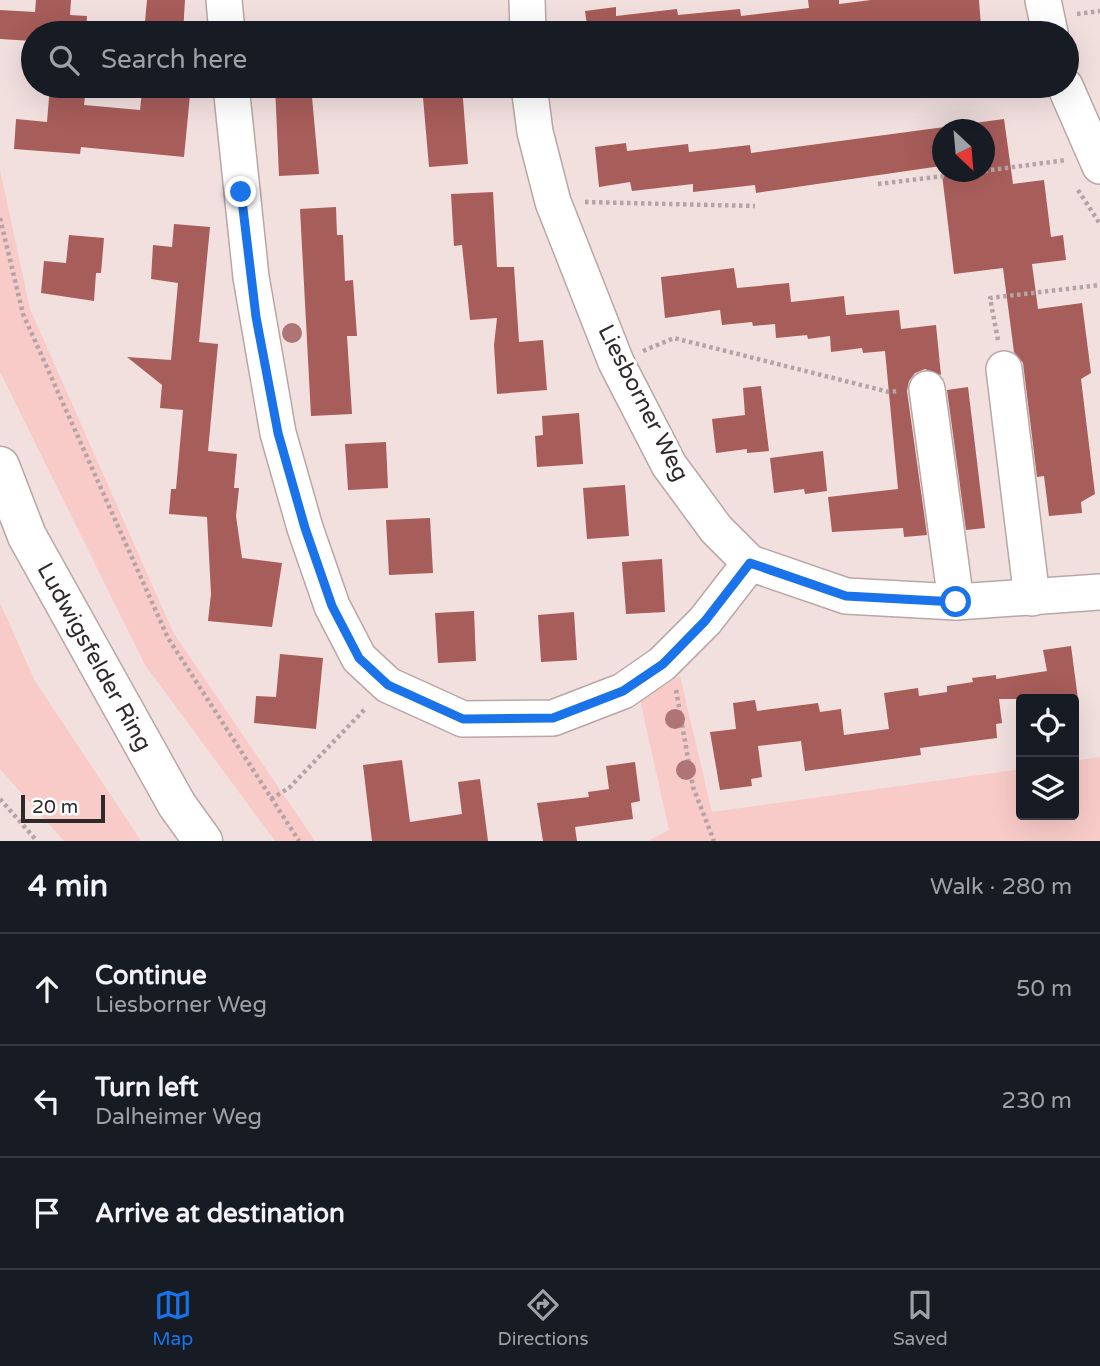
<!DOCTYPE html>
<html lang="en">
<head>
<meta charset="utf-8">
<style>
  body { margin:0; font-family:"Varela Round",sans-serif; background:#242831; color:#f1f3f6 }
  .controls { position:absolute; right:21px; bottom:21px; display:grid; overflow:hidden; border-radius:7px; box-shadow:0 7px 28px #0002 }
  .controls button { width:63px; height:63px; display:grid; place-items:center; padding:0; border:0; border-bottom:2px solid #363941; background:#171b24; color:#f1f3f6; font:35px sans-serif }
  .compass { position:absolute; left:932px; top:119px; width:63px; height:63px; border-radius:50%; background:#171b24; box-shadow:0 7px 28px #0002; rotate:154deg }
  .scale { position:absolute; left:21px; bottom:18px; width:84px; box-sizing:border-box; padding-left:7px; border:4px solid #302929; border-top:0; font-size:19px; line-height:24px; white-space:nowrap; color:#302929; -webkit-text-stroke:5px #fff; paint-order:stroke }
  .stop { position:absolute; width:21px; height:21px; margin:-16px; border:5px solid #1a73e8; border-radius:50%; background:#fff }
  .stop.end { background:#1a73e8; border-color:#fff; box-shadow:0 2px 7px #0008 }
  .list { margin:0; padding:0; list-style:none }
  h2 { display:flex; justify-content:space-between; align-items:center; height:91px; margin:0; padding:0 28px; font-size:30px }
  h2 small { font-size:23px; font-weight:400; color:#9ea1a6 }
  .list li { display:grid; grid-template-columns:46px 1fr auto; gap:21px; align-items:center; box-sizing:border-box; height:112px; padding:0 28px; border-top:2px solid #363941 }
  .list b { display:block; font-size:26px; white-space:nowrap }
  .list p { margin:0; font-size:23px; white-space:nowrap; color:#9ea1a6 }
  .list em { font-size:23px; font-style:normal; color:#9ea1a6 }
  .icon { flex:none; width:38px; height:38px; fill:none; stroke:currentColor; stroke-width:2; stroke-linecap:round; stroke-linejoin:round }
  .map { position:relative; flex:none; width:1100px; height:841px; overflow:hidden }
  .search { position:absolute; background:#171b24; box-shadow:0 7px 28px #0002; left:21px; right:21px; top:21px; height:77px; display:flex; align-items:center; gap:18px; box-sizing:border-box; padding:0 24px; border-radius:38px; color:#9ea1a6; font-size:26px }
  .sheet { height:427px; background:#171b24 }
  nav { display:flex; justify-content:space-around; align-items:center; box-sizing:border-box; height:98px; border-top:2px solid #363941; background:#171b24; font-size:19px; color:#9ea1a6 }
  nav a { display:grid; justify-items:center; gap:4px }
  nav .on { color:#1a73e8 }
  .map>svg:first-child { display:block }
  .green { fill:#f8cbc8 }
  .building { fill:#a75d5a; fill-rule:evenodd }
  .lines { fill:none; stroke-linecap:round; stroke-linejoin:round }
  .minor-casing { stroke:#b8a7a6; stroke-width:38 }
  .major-casing { stroke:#b8a7a6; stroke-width:41 }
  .path { stroke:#b4a5a4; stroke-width:4.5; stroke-dasharray:3.5 3.5; stroke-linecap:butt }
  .minor { stroke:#fff; stroke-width:35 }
  .major { stroke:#fff; stroke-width:38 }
  .tree { fill:#af7476 }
  .route { stroke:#1a73e8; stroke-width:9 }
  .labels { text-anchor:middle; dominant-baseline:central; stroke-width:7; stroke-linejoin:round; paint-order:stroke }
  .street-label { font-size:23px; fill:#302929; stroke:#fff }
</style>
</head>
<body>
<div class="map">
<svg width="1100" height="841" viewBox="0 0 1100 841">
  <rect width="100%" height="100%" fill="#f2e0df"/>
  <g class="green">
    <path d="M0,170L30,309L173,632L315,841H275L145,665L0,372Z"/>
    <path d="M0,603L35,681L141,841H64L0,769Z"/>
    <path d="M680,676L712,812L1021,769V815H1074V761L1100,757V841H648L669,830L640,700Z"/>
  </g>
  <g class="building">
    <path d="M36,0H71L70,15L87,16L86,33H33V41L0,39V10L35,12Z"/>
    <path d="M147,0H185L183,33H144Z"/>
    <path d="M808,0H839V4L871,0H979L981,26L924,33H588L585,11L616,7V16L677,9L678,15L740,9L741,16L809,8Z"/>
    <path d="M50,86L86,88L84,105L140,110L142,91L190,95L184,157L81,147L80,154L14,149L16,119L47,122Z"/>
    <path d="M275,86H311L319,174L279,176Z"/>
    <path d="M422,86H462L468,164L429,167Z"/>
    <path d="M1004,119L1013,184L1044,180L1051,237L1063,235L1066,260L1032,264L1038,309L1082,303L1091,373L1081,379L1095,494L1081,502L1082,513L1049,516L1044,476L1037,477L1023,363L1014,352L1003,268L954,274L941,166L756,193L755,185L693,192V184L632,191L630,182L599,187L595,147L626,143L627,151L688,144L689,152L750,145L751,153ZM942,130H984V172H942Z"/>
    <path d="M493,192L497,267H514L519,342L543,340L547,390L497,394L494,345L497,318L470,320L462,245L454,246L451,194Z"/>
    <path d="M336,207L337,235H343L345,281L353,280L357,336H347L352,414L311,416L300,209Z"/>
    <path d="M174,224L210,227L199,342L218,344L208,451L237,454L234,488H239L236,516L242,558L282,563L272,627L208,621L211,594L207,517L169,514L171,489H176L183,410L160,408L162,385L127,357L171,360L178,283L151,279L153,245L172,247Z"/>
    <path d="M69,235L104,238L101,273H96L94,301L41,293L44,261L66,263Z"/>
    <path d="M734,268L737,288L789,283L791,302L844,296L846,315L899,310L901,329L936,325L941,375L925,369L915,373L909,381L907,391L927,535L904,537L903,528L832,532L828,497L898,489L885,351L863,353L862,348L831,352L830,336L808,339L807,335L776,338L775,324L753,326L752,322L722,325L720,310L665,318L661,277Z"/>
    <path d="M761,386L769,451L747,453V449L716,453L712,419L745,415L743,388Z"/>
    <path d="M968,387L985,528L966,530L947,390Z"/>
    <path d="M579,413L583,464L537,467L535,436L543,435L542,416Z"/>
    <path d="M386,442L388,488L348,490L345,444Z"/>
    <path d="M823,451L827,491L805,494L804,489L774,493L770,458Z"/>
    <path d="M625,485L629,536L587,539L583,488Z"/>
    <path d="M430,518L433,573L389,575L386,520Z"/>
    <path d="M662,559L665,612L626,614L622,562Z"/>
    <path d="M474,611L476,661L438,663L435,613Z"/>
    <path d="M574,612L577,660L541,662L538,615Z"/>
    <path d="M1071,646L1078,699H999L1002,723L996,724L997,738L920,748L921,755L805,771L801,741L758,746L762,777L751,779L752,786L720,790L710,732L736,729L733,703L755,700L757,711L818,703L820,712L841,709L844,735L889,729L884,693L918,688L919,696L947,692V686L973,682L972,678L996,675V679L1047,671L1043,650Z"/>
    <path d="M280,654L323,658L316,729L254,723L256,696L276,697Z"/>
    <path d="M402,760L410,822L462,814L458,782L480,779L488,841H372L363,765Z"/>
    <path d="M635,762L640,801L631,803L633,819L575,827L577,841H543L537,803L589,797L588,792L609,789L606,766Z"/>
  </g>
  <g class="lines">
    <g class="minor-casing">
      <g id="minor">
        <path d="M224,0L227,33"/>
        <path d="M527,0L528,33"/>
        <path d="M1043,0L1050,33"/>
        <path d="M231,86L251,277L278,433L305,528L332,606L359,658L388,685L463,719L553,718L623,691L662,664L705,621L750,563"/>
        <path d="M529,86L535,132L553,202L616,362L669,465L716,529L750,563L846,596L956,602L1100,592"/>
        <path d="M1065,86L1100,166"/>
        <path d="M1004,369L1032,598"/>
        <path d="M927,389L956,602"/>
      </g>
    </g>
    <g class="major-casing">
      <path id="major" d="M0,466L27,536L177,805L203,841"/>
    </g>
    <g class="path">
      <path d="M1077,14L1100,11"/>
      <path d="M993,33L1017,27"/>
      <path d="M984,171L1066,160"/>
      <path d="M878,184L977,172"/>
      <path d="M1078,190L1100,224"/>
      <path d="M585,202L755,206"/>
      <path d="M0,218L23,314L168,638L299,841"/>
      <path d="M998,340L990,298L1100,285"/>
      <path d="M643,351L674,338L889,392L898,391"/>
      <path d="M676,690L693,787L714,841"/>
      <path d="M0,799L37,841"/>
      <path d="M271,799L289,788L366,708"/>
    </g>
    <use href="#minor" class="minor"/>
    <use href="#major" class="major"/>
  </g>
  <g class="tree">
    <circle cx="292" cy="333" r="10"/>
    <circle cx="675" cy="719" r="10"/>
    <circle cx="686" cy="770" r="10"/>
  </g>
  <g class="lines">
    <path class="route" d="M241,192L256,317L278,433L305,528L332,606L359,658L388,685L463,719L553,718L623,691L663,664L705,621L750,563L846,596L956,602"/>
  </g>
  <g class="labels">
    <g class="street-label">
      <text transform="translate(643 403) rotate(63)">Liesborner Weg</text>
      <text transform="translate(94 657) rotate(61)">Ludwigsfelder Ring</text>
    </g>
  </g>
</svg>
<div class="controls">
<button><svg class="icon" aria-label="locate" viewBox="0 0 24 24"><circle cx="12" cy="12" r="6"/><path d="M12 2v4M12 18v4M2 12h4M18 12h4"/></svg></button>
<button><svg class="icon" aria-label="layers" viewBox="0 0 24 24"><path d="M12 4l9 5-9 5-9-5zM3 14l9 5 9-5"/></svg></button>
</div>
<svg class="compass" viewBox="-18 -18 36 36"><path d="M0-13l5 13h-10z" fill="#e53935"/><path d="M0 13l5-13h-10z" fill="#9ea1a6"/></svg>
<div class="scale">20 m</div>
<div class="stop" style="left:956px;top:602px"></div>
<div class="stop end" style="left:241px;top:192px"></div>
<div class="search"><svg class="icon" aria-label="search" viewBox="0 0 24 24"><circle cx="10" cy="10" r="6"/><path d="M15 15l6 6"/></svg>Search here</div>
</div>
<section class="sheet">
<h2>4 min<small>Walk · 280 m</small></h2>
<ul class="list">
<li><svg class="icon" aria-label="ahead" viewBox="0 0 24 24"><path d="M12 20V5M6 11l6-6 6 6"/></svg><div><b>Continue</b><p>Liesborner Weg</p></div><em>50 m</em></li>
<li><svg class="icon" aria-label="left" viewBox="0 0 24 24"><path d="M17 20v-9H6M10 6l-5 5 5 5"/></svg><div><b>Turn left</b><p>Dalheimer Weg</p></div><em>230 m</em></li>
<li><svg class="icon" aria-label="arrive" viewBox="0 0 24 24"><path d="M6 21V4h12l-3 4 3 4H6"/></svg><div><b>Arrive at destination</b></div></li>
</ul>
</section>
<nav>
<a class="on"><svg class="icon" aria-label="map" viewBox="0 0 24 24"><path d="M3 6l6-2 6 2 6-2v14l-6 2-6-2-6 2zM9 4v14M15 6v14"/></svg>Map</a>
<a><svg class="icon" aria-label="directions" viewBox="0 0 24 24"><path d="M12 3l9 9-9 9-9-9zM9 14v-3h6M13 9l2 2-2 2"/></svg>Directions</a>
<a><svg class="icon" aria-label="saved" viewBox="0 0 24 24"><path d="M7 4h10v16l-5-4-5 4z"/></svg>Saved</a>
</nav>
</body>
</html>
